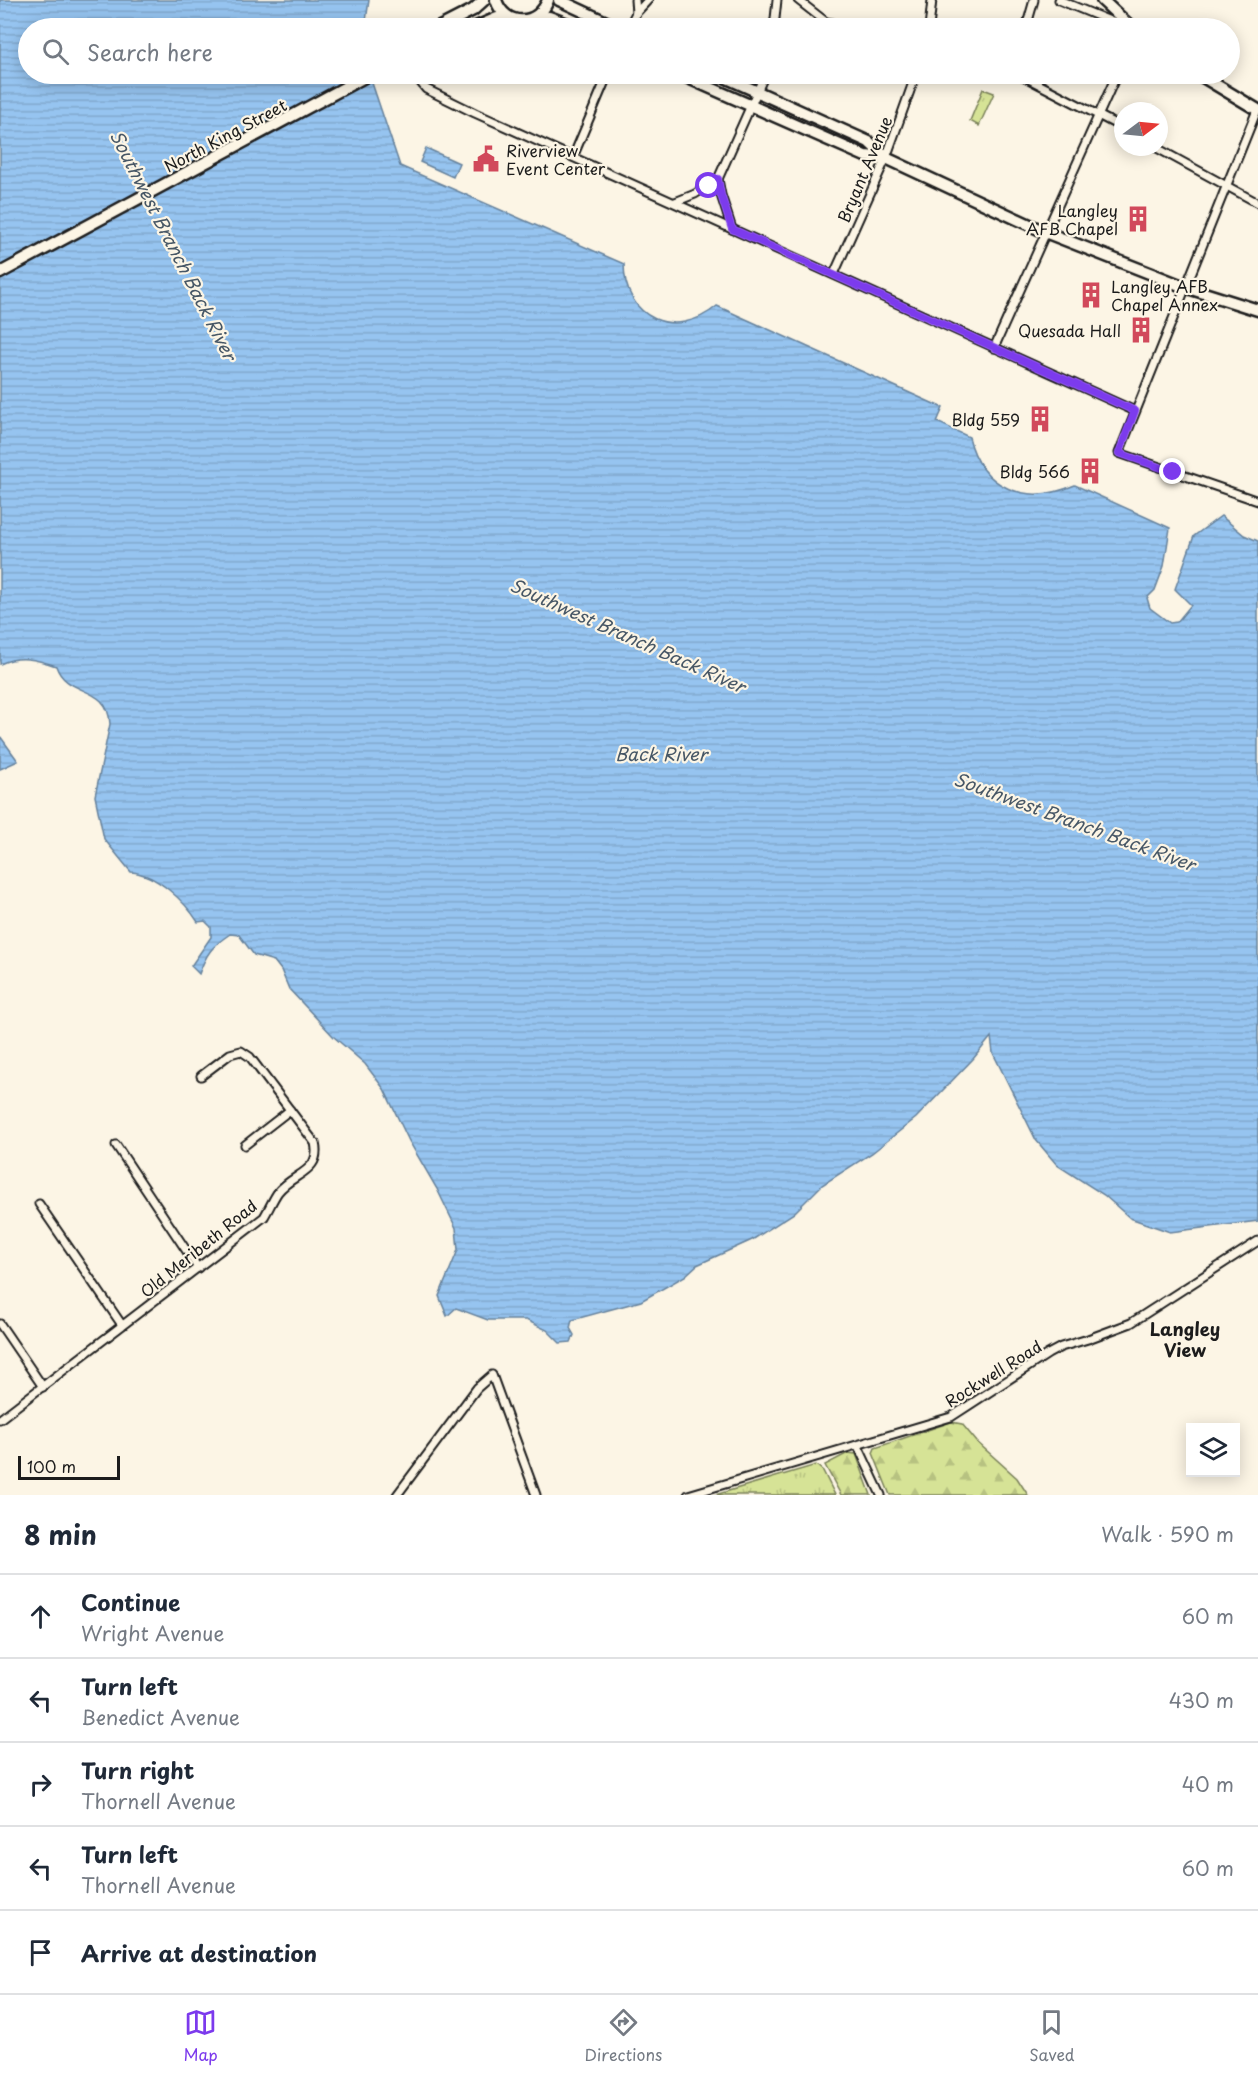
<!DOCTYPE html>
<html lang="en">
<head>
<meta charset="utf-8">
<style>
  body { margin:0; font-family:"Playpen Sans",sans-serif; background:#f6f6f7; color:#1f2937 }
  .controls { position:absolute; right:18px; bottom:18px; display:grid; overflow:hidden; border-radius:0px; box-shadow:0 3px 15px #0003 }
  .controls button { width:54px; height:54px; display:grid; place-items:center; padding:0; border:0; border-bottom:2px solid #e0e1e3; background:#fff; color:#1f2937; font:30px sans-serif }
  .compass { position:absolute; left:1114px; top:102px; width:54px; height:54px; border-radius:50%; background:#fff; box-shadow:0 3px 15px #0003; rotate:74deg }
  .scale { position:absolute; left:18px; bottom:15px; width:102px; box-sizing:border-box; padding-left:6px; border:3px solid #1c1c1c; border-top:0; font-size:16px; line-height:21px; white-space:nowrap; color:#1c1c1c; -webkit-text-stroke:4px #fcf5e5; paint-order:stroke }
  .stop { position:absolute; width:18px; height:18px; margin:-14px; border:4px solid #7c3aed; border-radius:50%; background:#fff }
  .stop.end { background:#7c3aed; border-color:#fff; box-shadow:0 2px 6px #0008 }
  .list { margin:0; padding:0; list-style:none }
  h2 { display:flex; justify-content:space-between; align-items:center; height:78px; margin:0; padding:0 24px; font-size:26px }
  h2 small { font-size:20px; font-weight:400; color:#747a83 }
  .list li { display:grid; grid-template-columns:39px 1fr auto; gap:18px; align-items:center; box-sizing:border-box; height:84px; padding:0 24px; border-top:2px solid #e0e1e3 }
  .list b { display:block; font-size:22px; white-space:nowrap }
  .list p { margin:0; font-size:20px; white-space:nowrap; color:#747a83 }
  .list em { font-size:20px; font-style:normal; color:#747a83 }
  .icon { flex:none; width:33px; height:33px; fill:none; stroke:currentColor; stroke-width:2; stroke-linecap:round; stroke-linejoin:round }
  .map { position:relative; flex:none; width:1258px; height:1495px; overflow:hidden }
  .search { position:absolute; background:#fff; box-shadow:0 3px 15px #0003; left:18px; right:18px; top:18px; height:66px; display:flex; align-items:center; gap:15px; box-sizing:border-box; padding:0 21px; border-radius:33px; color:#747a83; font-size:22px }
  .sheet { height:498px; background:#fff }
  nav { display:flex; justify-content:space-around; align-items:center; box-sizing:border-box; height:84px; border-top:2px solid #e0e1e3; background:#fff; font-size:16px; color:#747a83 }
  nav a { display:grid; justify-items:center; gap:3px }
  nav .on { color:#7c3aed }
  .map>svg:first-child { display:block }
  .grass { fill:url(#grass-tufts); stroke:#798059; stroke-width:1.5 }
  .forest { fill:url(#forest-firs); stroke:#798059; stroke-width:1.5 }
  .water { fill:url(#water-rules); stroke:#65819b; stroke-width:1.5 }
  .lines { fill:none; stroke-linecap:round; stroke-linejoin:round }
  .street-casing { stroke:#1c1c1c; stroke-width:11 }
  .secondary-casing { stroke:#1c1c1c; stroke-width:15 }
  .street { stroke:#fcf5e5; stroke-width:7 }
  .secondary { stroke:#fcf5e5; stroke-width:10 }
  .route { stroke:#7c3aed; stroke-width:8 }
  .labels { text-anchor:middle; dominant-baseline:central; stroke-width:4.5; stroke-linejoin:round; paint-order:stroke }
  .street-label { font-size:16px; fill:#1c1c1c; stroke:#fcf5e5 }
  .poi-label { font-size:16px; fill:#1c1c1c; stroke:#fcf5e5; text-anchor:end }
  .water-label { font-size:18px; font-style:italic; fill:#475766; stroke:#fcf5e5 }
  .neighbourhood-label { font-size:18px; font-weight:bold; fill:#1c1c1c; stroke:#fcf5e5 }
</style>
</head>
<body>
<div class="map">
<svg width="1258" height="1495" viewBox="0 0 1258 1495">
  <defs>
    <pattern id="grass-tufts" width="24" height="20" patternUnits="userSpaceOnUse" patternTransform="scale(1.5)"><rect width="24" height="20" fill="#d6e396"/><path d="M3 7l-1-3M5 7V3M7 7l1-3M15 17l-1-3M17 17v-4M19 17l1-3" fill="none" stroke="#b7c281"/></pattern>
    <pattern id="forest-firs" width="22" height="20" patternUnits="userSpaceOnUse" patternTransform="scale(1.5)"><rect width="22" height="20" fill="#d6e396"/><path d="M5 1l3.5 6h-7zM16 11l3.5 6h-7z" fill="#b7c281"/></pattern>
    <pattern id="water-rules" width="6" height="5" patternUnits="userSpaceOnUse" patternTransform="scale(1.5)"><rect width="6" height="5" fill="#96c4f0"/><path d="M0 2.5h6" fill="none" stroke="#81a8cd"/></pattern>
  </defs>
  <rect width="100%" height="100%" fill="#fcf5e5"/>
  <filter id="ink" filterUnits="userSpaceOnUse"><feTurbulence type="fractalNoise" baseFrequency=".0167" numOctaves="2"/><feDisplacementMap in="SourceGraphic" scale="12" xChannelSelector="R" yChannelSelector="G"/><feConvolveMatrix kernelMatrix="1 2 1 2 8 2 1 2 1" color-interpolation-filters="sRGB"/></filter>
  <g filter="url(#ink)">
    <g class="grass">
      <path d="M983,89L994,93L979,126L970,121Z"/>
      <path d="M816,1465L823,1471L835,1495H715Z"/>
    </g>
    <g class="forest">
      <path d="M951,1422L962,1424L977,1442L1017,1478L1028,1495H890L873,1453L875,1448Z"/>
      <path d="M848,1453L856,1454L871,1495H841L825,1465Z"/>
    </g>
    <g class="water">
      <path d="M0,0H369L365,28H28V74H369L400,166L624,264C624,319 675,341 717,306L943,408L937,422L969,437C982,490 1027,506 1075,485L1170,528L1164,566L1155,590L1147,598L1150,608L1170,623L1177,622L1191,605L1175,589L1194,536L1221,516L1244,535L1258,541V1221L1170,1232L1130,1218L1104,1195L1057,1165L1036,1140L993,1053L991,1037L973,1059L916,1118L872,1153L822,1185L794,1213L752,1240L697,1265L685,1276L641,1301L572,1320L570,1328L574,1335L571,1342L560,1343L547,1330L526,1320H488L456,1308L447,1316L439,1296L458,1250L456,1228L437,1189L409,1141L384,1089L365,1064L334,1037L289,989L281,970L274,961L254,955L239,935L230,934C212,946 206,954 199,974L191,966L211,937V927L205,921L198,922C185,902 157,874 131,872L104,839L95,796L110,724C108,683 67,698 56,666C36,659 19,655 0,664Z"/>
      <path d="M426,148L459,163L453,177L420,162Z"/>
      <path d="M0,736L18,761L0,769Z"/>
    </g>
    <g class="lines">
      <g class="street-casing">
        <g id="street">
          <path d="M635,0L636,13"/>
          <path d="M798,0L826,22L859,28"/>
          <path d="M1059,0L1127,28"/>
          <path d="M628,28L636,13L648,0"/>
          <path d="M774,28L777,0"/>
          <path d="M929,28L932,0"/>
          <path d="M1026,28L1034,0"/>
          <path d="M414,74L426,89L475,113L1135,411"/>
          <path d="M1019,74L1123,128"/>
          <path d="M1257,110L1119,453L1258,501"/>
          <path d="M1155,147L1258,203"/>
          <path d="M573,157L608,74"/>
          <path d="M718,179L721,195L732,229"/>
          <path d="M675,202L695,194L718,179L765,74"/>
          <path d="M834,274L886,158L916,74"/>
          <path d="M994,348L1117,74"/>
          <path d="M116,1145L198,1268"/>
          <path d="M245,1145L290,1110"/>
          <path d="M39,1204L122,1325"/>
          <path d="M0,1324L43,1387"/>
          <path d="M0,1419L264,1217C269,1209 273,1199 278,1192C293,1173 322,1172 315,1143L250,1057L241,1051L230,1054L201,1076"/>
          <path d="M858,1446L881,1495"/>
          <path d="M397,1495L477,1388L492,1375L536,1495"/>
          <path d="M688,1495L951,1417L1048,1354L1061,1347L1088,1339L1131,1323L1258,1241"/>
        </g>
      </g>
      <g class="secondary-casing">
        <g id="secondary">
          <path d="M496,0C505,28 539,26 548,0"/>
          <path d="M559,0L619,28"/>
          <path d="M1102,0L1132,28"/>
          <path d="M533,19L549,17L578,28"/>
          <path d="M438,28L473,10L484,0"/>
          <path d="M474,28L497,18L511,19"/>
          <path d="M679,74L865,156L886,158"/>
          <path d="M718,74L869,142L886,158L1045,232L1185,287L1258,310"/>
          <path d="M1198,74L1258,110"/>
          <path d="M0,273L370,74"/>
        </g>
      </g>
      <use href="#street" class="street"/>
      <use href="#secondary" class="secondary"/>
    </g>
  </g>
  <g class="lines" filter="url(#ink)">
    <path class="route" d="M709,186L718,179L721,195L732,229L1135,411L1119,453L1173,472"/>
  </g>
  <defs>
    <g id="civic-bare" transform="scale(2.07)"><path d="M-.6-6.5H3V-4.5H.6V-3L4-1V1h2V6H-6V1h2V-1L-.6-3ZM-1.2 2.5V6h2.4V2.5Z" fill="#d1495b" stroke="#fcf5e5" stroke-width="2.5" paint-order="stroke"/></g>
    <g id="building-bare" transform="scale(2.07)"><path d="M-4-6H4V6H1V3H-1V6H-4ZM-2.5-4.3h1.7v1.8h-1.7ZM.8-4.3h1.7v1.8H.8ZM-2.5-1h1.7V.8h-1.7ZM.8-1h1.7V.8H.8Z" fill="#d1495b" stroke="#fcf5e5" stroke-width="2.5" paint-order="stroke"/></g>
  </defs>
  <g fill-rule="evenodd">
    <use href="#civic-bare" x="486" y="159"/>
    <use href="#building-bare" x="1138" y="219"/>
    <use href="#building-bare" x="1091" y="295"/>
    <use href="#building-bare" x="1141" y="330"/>
    <use href="#building-bare" x="1040" y="419"/>
    <use href="#building-bare" x="1090" y="471"/>
  </g>
  <g class="labels">
    <g class="street-label">
      <text transform="translate(225 135) rotate(-28)">North King Street</text>
      <text transform="translate(864 169) rotate(-67)">Bryant Avenue</text>
      <text transform="translate(198 1248) rotate(-39)">Old Meribeth Road</text>
      <text transform="translate(993 1373) rotate(-32)">Rockwell Road</text>
    </g>
    <g class="poi-label">
      <text x="506" y="150" text-anchor="start">Riverview<tspan x="506" dy="18">Event Center</tspan></text>
      <text x="1118" y="210">Langley<tspan x="1118" dy="18">AFB Chapel</tspan></text>
      <text x="1111" y="286" text-anchor="start">Langley AFB<tspan x="1111" dy="18">Chapel Annex</tspan></text>
      <text x="1121" y="330">Quesada Hall</text>
      <text x="1020" y="419">Bldg 559</text>
      <text x="1070" y="471">Bldg 566</text>
    </g>
    <g class="water-label">
      <text transform="translate(174 245) rotate(63)">Southwest Branch Back River</text>
      <text transform="translate(628 635) rotate(24)">Southwest Branch Back River</text>
      <text x="661" y="753">Back River</text>
      <text transform="translate(1075 821) rotate(20)">Southwest Branch Back River</text>
    </g>
    <g class="neighbourhood-label">
      <text x="1185" y="1328">Langley<tspan x="1185" dy="21">View</tspan></text>
    </g>
  </g>
</svg>
<div class="controls">
<button><svg class="icon" aria-label="layers" viewBox="0 0 24 24"><path d="M12 4l9 5-9 5-9-5zM3 14l9 5 9-5"/></svg></button>
</div>
<svg class="compass" viewBox="-18 -18 36 36"><path d="M0-13l5 13h-10z" fill="#e53935"/><path d="M0 13l5-13h-10z" fill="#747a83"/></svg>
<div class="scale">100 m</div>
<div class="stop" style="left:709px;top:186px"></div>
<div class="stop end" style="left:1173px;top:472px"></div>
<div class="search"><svg class="icon" aria-label="search" viewBox="0 0 24 24"><circle cx="10" cy="10" r="6"/><path d="M15 15l6 6"/></svg>Search here</div>
</div>
<section class="sheet">
<h2>8 min<small>Walk · 590 m</small></h2>
<ul class="list">
<li><svg class="icon" aria-label="ahead" viewBox="0 0 24 24"><path d="M12 20V5M6 11l6-6 6 6"/></svg><div><b>Continue</b><p>Wright Avenue</p></div><em>60 m</em></li>
<li><svg class="icon" aria-label="left" viewBox="0 0 24 24"><path d="M17 20v-9H6M10 6l-5 5 5 5"/></svg><div><b>Turn left</b><p>Benedict Avenue</p></div><em>430 m</em></li>
<li><svg class="icon" aria-label="right" viewBox="0 0 24 24"><path d="M7 20v-9h11M14 6l5 5-5 5"/></svg><div><b>Turn right</b><p>Thornell Avenue</p></div><em>40 m</em></li>
<li><svg class="icon" aria-label="left" viewBox="0 0 24 24"><path d="M17 20v-9H6M10 6l-5 5 5 5"/></svg><div><b>Turn left</b><p>Thornell Avenue</p></div><em>60 m</em></li>
<li><svg class="icon" aria-label="arrive" viewBox="0 0 24 24"><path d="M6 21V4h12l-3 4 3 4H6"/></svg><div><b>Arrive at destination</b></div></li>
</ul>
</section>
<nav>
<a class="on"><svg class="icon" aria-label="map" viewBox="0 0 24 24"><path d="M3 6l6-2 6 2 6-2v14l-6 2-6-2-6 2zM9 4v14M15 6v14"/></svg>Map</a>
<a><svg class="icon" aria-label="directions" viewBox="0 0 24 24"><path d="M12 3l9 9-9 9-9-9zM9 14v-3h6M13 9l2 2-2 2"/></svg>Directions</a>
<a><svg class="icon" aria-label="saved" viewBox="0 0 24 24"><path d="M7 4h10v16l-5-4-5 4z"/></svg>Saved</a>
</nav>
</body>
</html>
